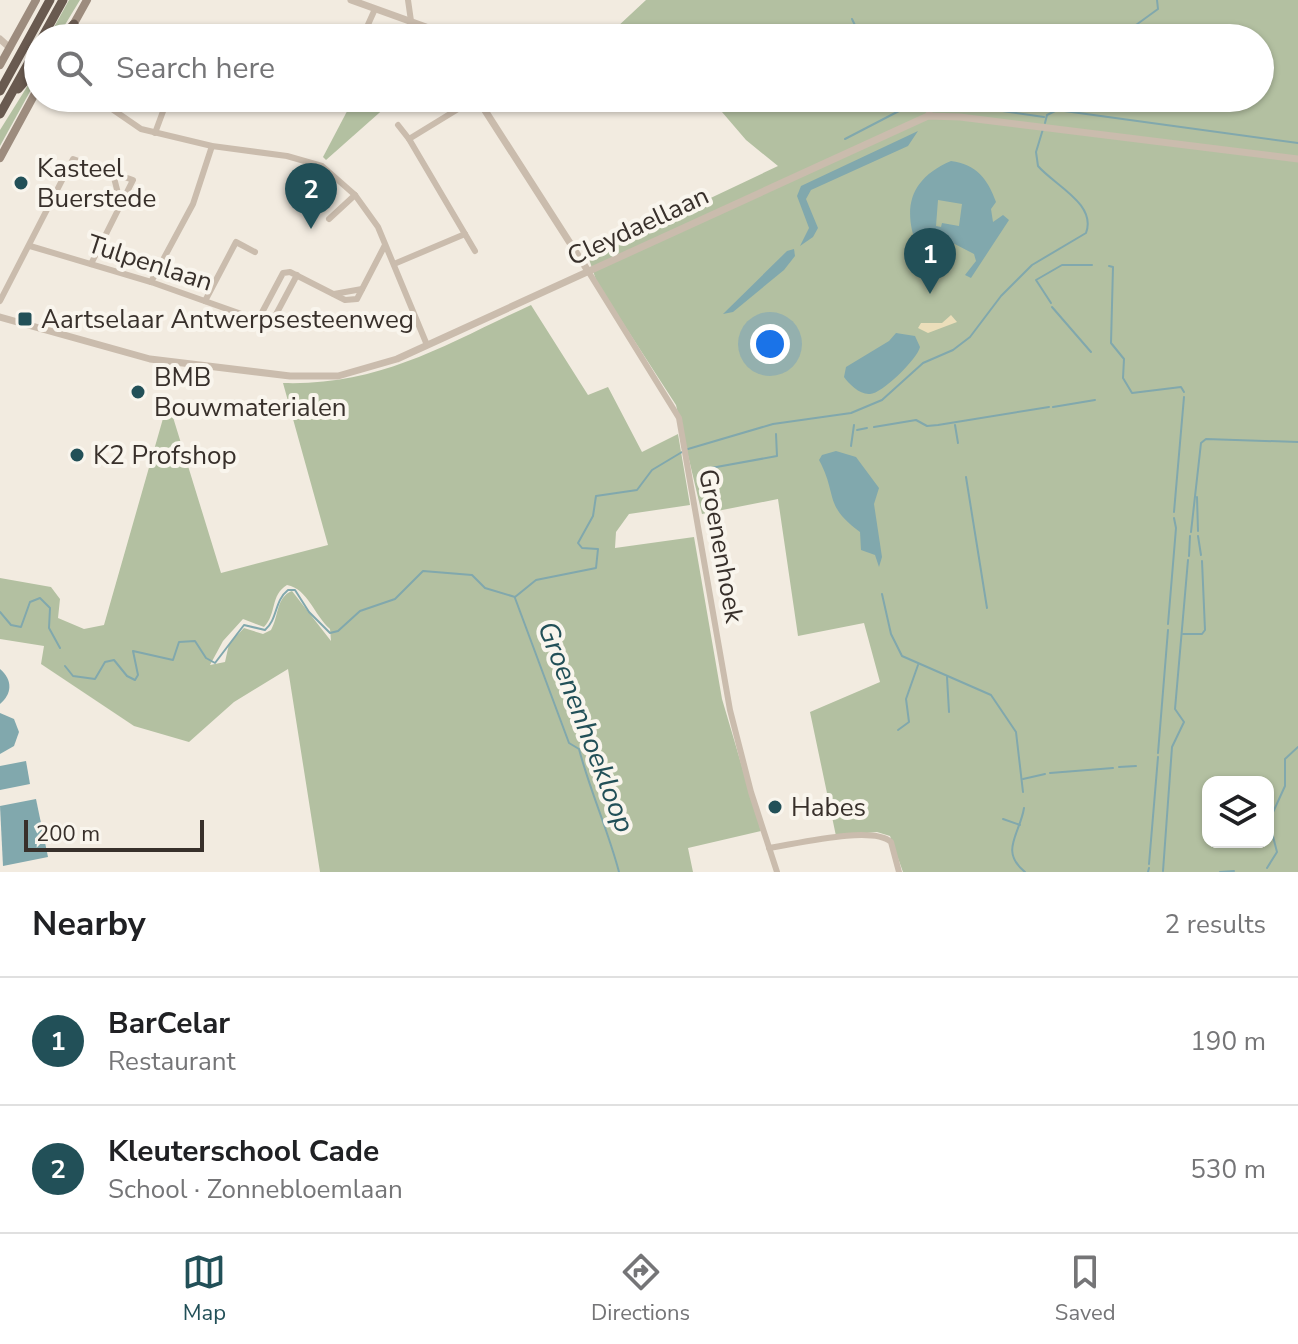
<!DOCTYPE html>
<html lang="en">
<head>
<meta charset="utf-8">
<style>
  body { margin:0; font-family:"Nunito Sans",sans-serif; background:#f2f2f2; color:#202124 }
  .controls { position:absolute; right:24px; bottom:24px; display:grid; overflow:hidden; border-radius:16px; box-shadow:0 2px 6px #0004 }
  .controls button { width:72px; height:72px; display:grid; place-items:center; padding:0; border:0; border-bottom:2px solid #e0e0e0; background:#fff; color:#202124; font:40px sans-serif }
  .scale { position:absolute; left:24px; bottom:20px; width:180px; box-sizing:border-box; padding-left:8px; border:4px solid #38302b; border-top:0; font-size:22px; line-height:28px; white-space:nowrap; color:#38302b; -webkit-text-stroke:6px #f9f5ed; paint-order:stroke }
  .you { position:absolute; left:770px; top:344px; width:28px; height:28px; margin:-20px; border:6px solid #fff; border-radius:50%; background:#1a73e8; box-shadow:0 0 0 12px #1a73e833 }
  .badge { display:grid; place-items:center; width:52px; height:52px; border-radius:50%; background:#225058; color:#fff; font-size:26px; font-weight:700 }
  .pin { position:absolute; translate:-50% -66px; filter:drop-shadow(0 2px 4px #0008) }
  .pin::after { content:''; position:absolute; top:42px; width:28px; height:24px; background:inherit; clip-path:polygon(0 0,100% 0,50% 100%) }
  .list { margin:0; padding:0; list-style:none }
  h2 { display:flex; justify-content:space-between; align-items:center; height:104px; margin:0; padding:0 32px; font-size:34px }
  h2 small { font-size:26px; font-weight:400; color:#757577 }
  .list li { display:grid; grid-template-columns:52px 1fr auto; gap:24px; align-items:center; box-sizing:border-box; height:128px; padding:0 32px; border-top:2px solid #e0e0e0 }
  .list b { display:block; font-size:30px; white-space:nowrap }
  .list p { margin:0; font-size:26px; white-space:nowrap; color:#757577 }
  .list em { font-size:26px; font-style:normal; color:#757577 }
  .icon { flex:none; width:44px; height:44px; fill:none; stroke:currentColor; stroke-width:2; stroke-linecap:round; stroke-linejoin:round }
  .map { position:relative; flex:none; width:1298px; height:872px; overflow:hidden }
  .search { position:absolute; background:#fff; box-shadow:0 2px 6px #0004; left:24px; right:24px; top:24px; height:88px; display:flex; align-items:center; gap:20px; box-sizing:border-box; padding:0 28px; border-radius:44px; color:#757577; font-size:30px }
  .sheet { height:360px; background:#fff }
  nav { display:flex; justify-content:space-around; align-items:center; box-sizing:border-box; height:112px; border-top:2px solid #e0e0e0; background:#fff; font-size:22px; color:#757577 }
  nav a { display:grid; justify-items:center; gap:4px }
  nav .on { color:#225058 }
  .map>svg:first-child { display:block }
  .green { fill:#b3c0a1; fill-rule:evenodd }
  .sand { fill:#ebdeba }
  .water { fill:#81a8ad; fill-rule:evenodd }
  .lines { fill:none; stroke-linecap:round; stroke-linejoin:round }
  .stream { stroke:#81a8ad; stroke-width:2 }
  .minor { stroke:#cabcad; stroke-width:6 }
  .tertiary { stroke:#cabcad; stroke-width:7 }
  .secondary { stroke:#9d8c7e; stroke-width:8 }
  .trunk { stroke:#695a50; stroke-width:9 }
  .poi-dot { fill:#225058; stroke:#f9f5ed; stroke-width:3 }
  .labels { text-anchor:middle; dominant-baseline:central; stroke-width:8; stroke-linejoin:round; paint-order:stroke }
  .poi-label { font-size:26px; fill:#38302b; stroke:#f9f5ed; text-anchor:start }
  .street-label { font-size:26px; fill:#38302b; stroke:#f9f5ed }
  .water-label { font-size:28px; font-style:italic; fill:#225058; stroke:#f9f5ed }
</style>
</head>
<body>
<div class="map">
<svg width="1298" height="872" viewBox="0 0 1298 872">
  <rect width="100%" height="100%" fill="#f2ebe0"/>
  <g class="green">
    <path d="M69,0H80L57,38H48Z"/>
    <path d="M646,0H1298V872H903L890,836L877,832L836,836L810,712L880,682L864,623L798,636L778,499L702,514L676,405L597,283L588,256L778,166L746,140L710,98H1260V38H634L616,28ZM1208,782H1268V842H1208Z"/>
    <path d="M35,74L38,77L0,146V130Z"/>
    <path d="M354,98H396L326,160L323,157Z"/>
    <path d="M531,305L588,395L608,387L642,452L678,434L690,505L629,514L616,532L615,548L694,537L722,699L761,831L688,848L693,872H320L288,669L234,702L189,742L134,726L41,664L44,646L0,639V578L51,587L60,599L58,618L84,629L104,625L168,401L221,573L328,545L283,383C381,386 446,344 531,305ZM287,585C308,589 314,615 330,629L331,641L292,591C276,597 279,616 271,630L263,634L244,628L229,644L225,662L210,665L223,641L243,619L264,627C277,614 270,595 287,585Z"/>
  </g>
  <path class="sand" d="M951,315L957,322L928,333L918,328L921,323H942Z"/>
  <g class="water">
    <path d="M1209,24L1213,31L1205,38H1198L1183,27Z"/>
    <path d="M918,131L908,146L811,190L806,199L818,228L813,237L800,246L809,228L797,196L801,186Z"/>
    <path d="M951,161C976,164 988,179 996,202L991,209L993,222L1003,215L1009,220L971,278L965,275L976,261L974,254L947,240L931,249H918C902,209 909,179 951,161ZM938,200L962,204L959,226L942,223L941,227L936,226Z"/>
    <path d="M794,249L795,256L784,270L733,312L723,314L787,251Z"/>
    <path d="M896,333L915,336L920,347C918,358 882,394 870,394C860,395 849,384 844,377L846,367L889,341Z"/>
    <path d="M836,451L856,457L879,488L874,504L882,557L879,567L875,555L861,550L860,532C823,505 838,495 819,460L822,455Z"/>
    <path d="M0,669C13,680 12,694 0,704Z"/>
    <path d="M0,713L14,719L19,732L14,746L0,754Z"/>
    <path d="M26,761L30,784L0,790V766Z"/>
    <path d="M36,799L48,857L3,866L0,806Z"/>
  </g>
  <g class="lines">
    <g class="stream">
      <path d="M852,19L861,38"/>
      <path d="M1118,38L1158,9L1157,0"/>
      <path d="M892,98L905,110"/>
      <path d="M939,102L1044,117"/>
      <path d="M1012,109L1013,98"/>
      <path d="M1045,123L1047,115L1057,110L1298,143"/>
      <path d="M845,139L924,98"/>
      <path d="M1109,266L1113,267L1111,343L1124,359L1123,378L1132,393L1181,387L1184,392"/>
      <path d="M1051,303L1036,280L1062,265H1092"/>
      <path d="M1052,307L1091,352"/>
      <path d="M1053,407L1095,400"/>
      <path d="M955,425L958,443"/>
      <path d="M874,427L916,420L927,426L938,425L1049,407"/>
      <path d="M857,430L867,428"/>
      <path d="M851,446L854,425"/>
      <path d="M688,449L773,424L851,413L882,400L923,363L953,350L970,337L1001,296L1032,265L1086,233C1097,204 1054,185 1038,166L1036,152L1043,129"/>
      <path d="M711,468L777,456L776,434"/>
      <path d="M966,477L987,608"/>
      <path d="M1197,497L1198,531"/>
      <path d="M1174,512L1184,397"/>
      <path d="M1191,532L1201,443L1206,439L1298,442"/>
      <path d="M1198,536L1201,555"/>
      <path d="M1189,556L1190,536"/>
      <path d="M882,594L891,634L902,656L991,695L1016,732L1023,792"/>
      <path d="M515,597L536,580L596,568L598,549L582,548L578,543L593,516L596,496L637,490L652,470L682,452"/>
      <path d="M515,598L569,743L579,749C590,791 608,830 619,872"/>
      <path d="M0,612L11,625L21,627L30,602L40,598L50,608L49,628L60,648"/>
      <path d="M1168,624L1176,528L1174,518"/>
      <path d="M1183,634H1202L1205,630L1202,561"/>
      <path d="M65,666L73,676L95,679L105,662L114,660L127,676L135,680L138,675L133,651L173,660L179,642L195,641L206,658L215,663L244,625L265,630C278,619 274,601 288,590H295L309,612L330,633L338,631L360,611L395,599L423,571L472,575L485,588L515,597"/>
      <path d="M947,677L949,712"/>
      <path d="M898,730L909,722L906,699L918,665"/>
      <path d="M1158,753L1168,630"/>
      <path d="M1119,767L1136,766"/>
      <path d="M1050,773L1113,768"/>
      <path d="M1023,779L1045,774"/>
      <path d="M1024,808C1020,834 999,851 1025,872"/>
      <path d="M1003,819L1020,825"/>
      <path d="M1149,864L1158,757"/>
      <path d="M1267,868L1277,852L1269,821L1285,786V759L1298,747"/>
      <path d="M1163,871L1172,747L1184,722L1175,709L1188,560"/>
      <path d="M1148,872L1149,868"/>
      <path d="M1220,872L1234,871"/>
    </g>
    <g class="minor">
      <path d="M408,0L411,21"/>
      <path d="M362,38L375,9"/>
      <path d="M96,98L141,129L212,146L287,156L322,166L355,195L378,227L427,345"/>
      <path d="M928,116L934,98"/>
      <path d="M398,125L409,139L476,98"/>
      <path d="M155,133L168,98"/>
      <path d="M409,139L475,251"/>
      <path d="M112,170L121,205"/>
      <path d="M329,219L355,195"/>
      <path d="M30,246L151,282L258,320"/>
      <path d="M394,264L465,234"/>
      <path d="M588,271L679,418L730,710L751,792L777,872"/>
      <path d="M297,275L273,320L267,323L258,320L283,273L290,272L345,300L357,299L385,245"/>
      <path d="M151,282L193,204L212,146"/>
      <path d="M334,294L362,289"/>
      <path d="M0,301L73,159L133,180L91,264"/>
      <path d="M205,301L236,242L255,252"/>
      <path d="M769,848C796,844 872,825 891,842L899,872"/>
    </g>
    <g class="tertiary">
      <path d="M351,0L426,27L438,38"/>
      <path d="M0,39L10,48"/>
      <path d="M477,98L588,271"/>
      <path d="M0,317L150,359L290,376H338L397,359L928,116L960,117L1298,159"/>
    </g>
    <g class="secondary">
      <path d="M72,27L87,0"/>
      <path d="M0,65L36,0"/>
      <path d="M0,158L38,88"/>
    </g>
    <g class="trunk">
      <path d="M42,38L63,0"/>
      <path d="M61,38L74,24"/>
      <path d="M18,89L38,66"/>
      <path d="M0,91L50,0"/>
      <path d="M0,114L38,46"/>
    </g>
  </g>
  <g class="poi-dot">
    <circle cx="21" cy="183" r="8"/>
    <rect x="17" y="311" width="16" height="16" rx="4"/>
    <circle cx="138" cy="392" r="8"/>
    <circle cx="77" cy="455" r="8"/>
    <circle cx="775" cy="807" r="8"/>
  </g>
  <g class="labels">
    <g class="poi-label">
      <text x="37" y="168">Kasteel<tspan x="37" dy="30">Buerstede</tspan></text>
      <text x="41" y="319">Aartselaar Antwerpsesteenweg</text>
      <text x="154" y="377">BMB<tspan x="154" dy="30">Bouwmaterialen</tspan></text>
      <text x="93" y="455">K2 Profshop</text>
      <text x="791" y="807">Habes</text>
    </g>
    <g class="street-label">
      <text transform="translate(638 226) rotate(-25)">Cleydaellaan</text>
      <text transform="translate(150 263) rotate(18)">Tulpenlaan</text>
      <text transform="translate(721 546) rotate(80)">Groenenhoek</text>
    </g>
    <g class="water-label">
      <text transform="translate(586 727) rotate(69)">Groenenhoekloop</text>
    </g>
  </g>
</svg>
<div class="controls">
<button><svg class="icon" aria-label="layers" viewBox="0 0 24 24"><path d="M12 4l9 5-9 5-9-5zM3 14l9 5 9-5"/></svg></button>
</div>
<div class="scale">200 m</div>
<div class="you"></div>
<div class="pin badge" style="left:930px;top:294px">1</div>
<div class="pin badge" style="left:311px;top:229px">2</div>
<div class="search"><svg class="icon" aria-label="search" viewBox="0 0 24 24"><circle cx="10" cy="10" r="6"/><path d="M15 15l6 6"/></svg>Search here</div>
</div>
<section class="sheet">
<h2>Nearby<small>2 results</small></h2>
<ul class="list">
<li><span class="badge">1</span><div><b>BarCelar</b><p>Restaurant</p></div><em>190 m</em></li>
<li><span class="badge">2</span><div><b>Kleuterschool Cade</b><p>School · Zonnebloemlaan</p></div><em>530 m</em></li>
</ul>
</section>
<nav>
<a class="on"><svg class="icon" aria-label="map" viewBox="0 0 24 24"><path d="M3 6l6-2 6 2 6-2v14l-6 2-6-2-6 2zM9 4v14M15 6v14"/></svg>Map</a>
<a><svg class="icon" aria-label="directions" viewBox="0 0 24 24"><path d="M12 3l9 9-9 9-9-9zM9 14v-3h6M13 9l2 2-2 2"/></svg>Directions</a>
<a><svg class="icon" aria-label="saved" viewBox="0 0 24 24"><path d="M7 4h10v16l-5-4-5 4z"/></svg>Saved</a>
</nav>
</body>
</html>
